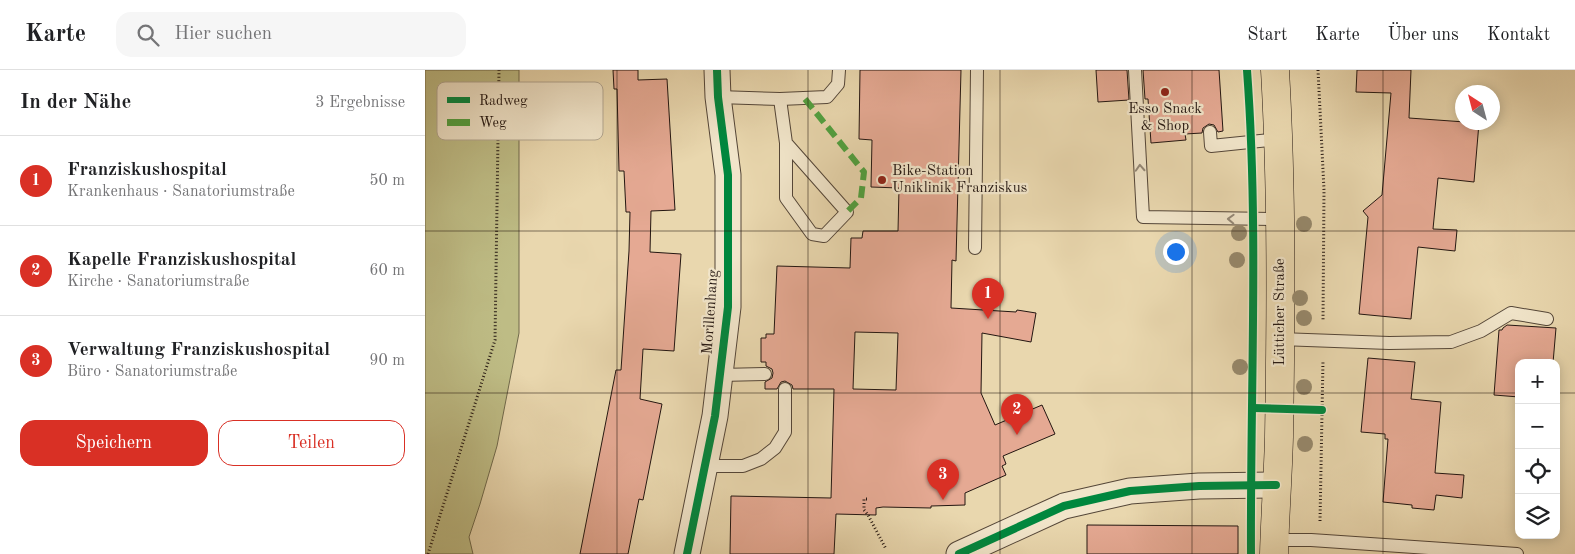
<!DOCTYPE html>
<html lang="de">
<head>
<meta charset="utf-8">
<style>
  body { margin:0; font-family:"Old Standard TT",serif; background:#f6f6f6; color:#202124 }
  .controls { position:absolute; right:15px; bottom:15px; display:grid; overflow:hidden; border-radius:10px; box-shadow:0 2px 12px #0003 }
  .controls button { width:45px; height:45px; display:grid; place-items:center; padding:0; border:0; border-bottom:1px solid #e0e0e0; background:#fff; color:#202124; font:25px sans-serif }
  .compass { position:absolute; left:1030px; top:15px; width:45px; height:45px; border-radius:50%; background:#fff; box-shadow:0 2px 12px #0003; rotate:324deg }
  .you { position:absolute; left:750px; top:181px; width:18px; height:18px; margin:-12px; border:4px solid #fff; border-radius:50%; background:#1a73e8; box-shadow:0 0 0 8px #1a73e833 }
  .badge { display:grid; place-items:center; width:32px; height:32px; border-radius:50%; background:#d93025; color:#fff; font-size:16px; font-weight:700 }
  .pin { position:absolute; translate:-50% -41px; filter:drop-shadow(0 1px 2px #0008) }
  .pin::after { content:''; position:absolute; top:26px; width:18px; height:15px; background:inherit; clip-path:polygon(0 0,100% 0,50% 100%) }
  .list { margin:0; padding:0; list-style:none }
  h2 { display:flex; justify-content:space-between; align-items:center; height:65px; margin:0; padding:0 20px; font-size:21px }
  h2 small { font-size:16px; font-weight:400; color:#757577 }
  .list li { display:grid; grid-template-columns:32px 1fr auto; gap:15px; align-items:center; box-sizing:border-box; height:90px; padding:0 20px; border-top:1px solid #e0e0e0 }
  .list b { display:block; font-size:19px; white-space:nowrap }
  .list p { margin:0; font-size:16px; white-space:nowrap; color:#757577 }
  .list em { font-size:16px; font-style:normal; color:#757577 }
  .actions { display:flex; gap:10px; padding:15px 20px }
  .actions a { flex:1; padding:11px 0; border:1px solid #d93025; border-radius:15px; text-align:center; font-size:18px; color:#d93025 }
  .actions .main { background:#d93025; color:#fff }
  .icon { flex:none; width:28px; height:28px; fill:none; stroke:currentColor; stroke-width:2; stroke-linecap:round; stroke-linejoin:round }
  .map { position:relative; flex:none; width:1150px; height:484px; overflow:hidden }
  header { display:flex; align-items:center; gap:30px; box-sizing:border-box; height:70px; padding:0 25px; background:#fff; border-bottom:1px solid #e0e0e0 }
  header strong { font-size:24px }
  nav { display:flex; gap:28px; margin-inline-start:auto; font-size:18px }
  .search { width:350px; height:45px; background:#f6f6f6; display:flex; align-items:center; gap:12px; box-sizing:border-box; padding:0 18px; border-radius:15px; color:#757577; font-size:19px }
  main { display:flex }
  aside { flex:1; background:#fff }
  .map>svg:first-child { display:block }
  .green { fill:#bebc85; stroke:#70694b }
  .building { fill:#e5a993; stroke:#231611; fill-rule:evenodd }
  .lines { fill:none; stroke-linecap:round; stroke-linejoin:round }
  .service-casing { stroke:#544638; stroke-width:14 }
  .minor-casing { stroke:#544638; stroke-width:27 }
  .primary-casing { stroke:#231611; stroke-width:29 }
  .path { stroke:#231611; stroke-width:3; stroke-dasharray:1 2.5; stroke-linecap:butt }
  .service { stroke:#f1e5ca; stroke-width:12 }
  .minor { stroke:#f1e5ca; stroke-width:25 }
  .primary { stroke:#e9d7ae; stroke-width:28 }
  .quiet { stroke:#50a13f; stroke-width:6; stroke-dasharray:12 6; stroke-linecap:butt }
  .cycleway-casing { stroke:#f1e5ca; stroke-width:11 }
  .cycleway { stroke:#00873e; stroke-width:8 }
  .tree { fill:#96886b }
  .oneway { stroke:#948877 }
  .grid { fill:none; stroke:#231611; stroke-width:1; stroke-opacity:0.55 }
  .poi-dot { fill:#8f2418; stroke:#f1e5ca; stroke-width:2 }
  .labels { text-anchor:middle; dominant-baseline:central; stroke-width:4.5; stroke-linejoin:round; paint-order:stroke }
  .poi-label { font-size:15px; fill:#231611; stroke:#f1e5ca }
  .street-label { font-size:15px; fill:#231611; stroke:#f1e5ca }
  .key { fill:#f1e5ca; stroke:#b3a792; stroke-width:1 }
  .key-label { font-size:14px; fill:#231611 }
</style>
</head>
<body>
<header>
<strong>Karte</strong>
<div class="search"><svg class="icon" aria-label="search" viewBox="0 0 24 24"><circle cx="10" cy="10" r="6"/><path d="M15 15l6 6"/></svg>Hier suchen</div>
<nav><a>Start</a><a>Karte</a><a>Über uns</a><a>Kontakt</a></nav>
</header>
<main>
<aside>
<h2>In der Nähe<small>3 Ergebnisse</small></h2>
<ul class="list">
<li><span class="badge">1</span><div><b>Franziskushospital</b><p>Krankenhaus · Sanatoriumstraße</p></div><em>50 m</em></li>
<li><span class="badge">2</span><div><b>Kapelle Franziskushospital</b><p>Kirche · Sanatoriumstraße</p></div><em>60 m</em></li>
<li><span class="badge">3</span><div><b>Verwaltung Franziskushospital</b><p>Büro · Sanatoriumstraße</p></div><em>90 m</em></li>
</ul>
<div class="actions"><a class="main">Speichern</a><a>Teilen</a></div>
</aside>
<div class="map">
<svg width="1150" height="484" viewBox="0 0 1150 484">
  <rect width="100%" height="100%" fill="#e9d7ae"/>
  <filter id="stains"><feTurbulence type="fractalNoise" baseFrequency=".004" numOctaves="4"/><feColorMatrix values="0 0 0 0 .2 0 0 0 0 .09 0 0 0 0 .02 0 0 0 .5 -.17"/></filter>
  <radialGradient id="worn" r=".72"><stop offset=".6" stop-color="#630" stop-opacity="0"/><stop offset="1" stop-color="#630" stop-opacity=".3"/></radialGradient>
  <path class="green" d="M0,0H94V263L72,376L55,434L44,467L48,484H0Z"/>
  <g class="building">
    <path d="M188,0H213V10L242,9L250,140L226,141L225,182L256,184L249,281L218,279L215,329L237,334L218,430L214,429L203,484H155L191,300H196L204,181L205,142H201L199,101H194L192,19H189Z"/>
    <path d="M435,0H536L531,191L527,190L526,238L591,242L592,240L611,243L606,272L557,263L556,323L570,355L617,335L630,364L578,386L581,394L577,396L581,405L540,423V435L506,436V438L458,437L451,438V445L411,444L409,484H305L306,426L406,428L409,319H368L367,315L360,311L356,312L352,319H340V312L347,308L348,303L347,299L341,296V292H336V268H341V264H349L352,196L425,198L426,168H437L438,161H473L474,118L446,117L447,70L434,69ZM430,262L473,263L471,320L428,319Z"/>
    <path d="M671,0H702L704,30L673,32Z"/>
    <path d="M718,0H794L798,61L793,62L789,55L784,54L778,58L777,63L760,64L761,70L726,73L723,29H720Z"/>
    <path d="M932,0H986L984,48L1054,53L1049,112L1013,108L1008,159L1032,160L1030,181L993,177L986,249L934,244L943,147L938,141L957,125L966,23L931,22Z"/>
    <path d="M1082,255L1131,258L1128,293H1094V327L1069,325L1074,260H1077L1078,258Z"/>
    <path d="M943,288L990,292L986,329L1016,332L1010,403L1039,405L1037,428L1011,425L1009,440L987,438V435L958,432L963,369H960V364L936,362Z"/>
    <path d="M662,455L813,456V484H662Z"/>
  </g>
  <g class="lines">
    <g class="service-casing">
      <g id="service">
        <path d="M710,0L718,147L855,149"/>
        <path d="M293,27L355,29L402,27L413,14L414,0"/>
        <path d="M355,29L361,73L422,142L399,166L387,164L361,128V73"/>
        <path d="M785,62L786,76L854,69"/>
        <path d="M550,178L552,0"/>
        <path d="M855,269L964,273L1026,272L1056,261L1086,243L1122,249"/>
        <path d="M295,305L340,304"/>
        <path d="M280,396H318L336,389L350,378L360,362V319"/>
        <path d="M849,470H886L1092,484"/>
      </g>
    </g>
    <g class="minor-casing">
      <g id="minor">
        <path d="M262,484L290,346L303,237V105L293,27L292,0"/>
        <path d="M534,484L639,436L705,421L774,416L851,415"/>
      </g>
    </g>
    <g class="primary-casing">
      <path id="primary" d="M849,484C850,445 853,406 854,367C856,245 857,122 850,0"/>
    </g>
    <g class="path">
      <path d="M893,0L899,120L898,251"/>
      <path d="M442,429H439V440L443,445L461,479"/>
      <path d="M895,451L898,290"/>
      <path d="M3,484L70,270L74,0"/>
    </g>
    <use href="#service" class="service"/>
    <use href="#minor" class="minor"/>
    <use href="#primary" class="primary"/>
    <path class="quiet" d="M380,29L439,102L436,128L422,142"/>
    <g class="cycleway-casing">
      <g id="cycleway">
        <path d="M822,0C834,161 825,323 826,484"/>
        <path d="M828,338L897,340"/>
        <path d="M262,484L290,346L303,237V105L293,27L292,0"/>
        <path d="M534,484L639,436L705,421L774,416L851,415"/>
      </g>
    </g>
    <use href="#cycleway" class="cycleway"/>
  </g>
  <g class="tree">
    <circle cx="879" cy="154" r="8"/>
    <circle cx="814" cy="163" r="8"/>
    <circle cx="812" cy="190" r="8"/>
    <circle cx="875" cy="228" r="8"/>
    <circle cx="879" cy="248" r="8"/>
    <circle cx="815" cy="297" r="8"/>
    <circle cx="879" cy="317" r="8"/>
    <circle cx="880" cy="374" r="8"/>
  </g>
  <defs><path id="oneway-chevron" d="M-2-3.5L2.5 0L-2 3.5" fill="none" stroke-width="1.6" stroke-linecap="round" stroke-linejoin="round" transform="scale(1.25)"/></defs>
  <g class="oneway">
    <use href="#oneway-chevron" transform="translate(715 98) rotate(-93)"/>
    <use href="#oneway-chevron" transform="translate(806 149) rotate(-178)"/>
  </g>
  <path class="grid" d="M192,0V484M383,0V484M575,0V484M767,0V484M958,0V484M0,161H1150M0,323H1094M1131,323H1150"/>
  <g class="poi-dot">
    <circle cx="740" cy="22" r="5"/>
    <circle cx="457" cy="110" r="5"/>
  </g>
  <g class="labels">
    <g class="poi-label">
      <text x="740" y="39">Esso Snack<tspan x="740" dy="17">&amp; Shop</tspan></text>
      <text x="467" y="101" text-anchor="start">Bike-Station<tspan x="467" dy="17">Uniklinik Franziskus</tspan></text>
    </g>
    <g class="street-label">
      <text transform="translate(286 242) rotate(-86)">Morillenhang</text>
      <text transform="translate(855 242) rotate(-90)">Lütticher Straße</text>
    </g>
  </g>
  <rect x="12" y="12" width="166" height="58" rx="8" class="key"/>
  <rect x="22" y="27" width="23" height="6" fill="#00873e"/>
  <rect x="22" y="49" width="23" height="7" fill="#50a13f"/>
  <g class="key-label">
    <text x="54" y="35">Radweg</text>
    <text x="54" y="57">Weg</text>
  </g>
  <rect width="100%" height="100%" filter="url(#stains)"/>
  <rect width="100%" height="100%" fill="url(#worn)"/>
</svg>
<div class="controls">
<button>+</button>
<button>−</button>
<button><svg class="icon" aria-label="locate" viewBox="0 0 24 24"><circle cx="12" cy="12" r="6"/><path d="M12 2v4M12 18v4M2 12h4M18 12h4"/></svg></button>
<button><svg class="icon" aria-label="layers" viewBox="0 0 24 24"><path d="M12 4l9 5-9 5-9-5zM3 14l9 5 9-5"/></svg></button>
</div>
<svg class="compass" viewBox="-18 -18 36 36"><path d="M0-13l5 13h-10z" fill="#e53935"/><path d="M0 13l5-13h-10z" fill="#757577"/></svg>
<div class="you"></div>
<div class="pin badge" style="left:563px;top:249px">1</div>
<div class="pin badge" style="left:592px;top:365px">2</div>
<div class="pin badge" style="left:518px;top:430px">3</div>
</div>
</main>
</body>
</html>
